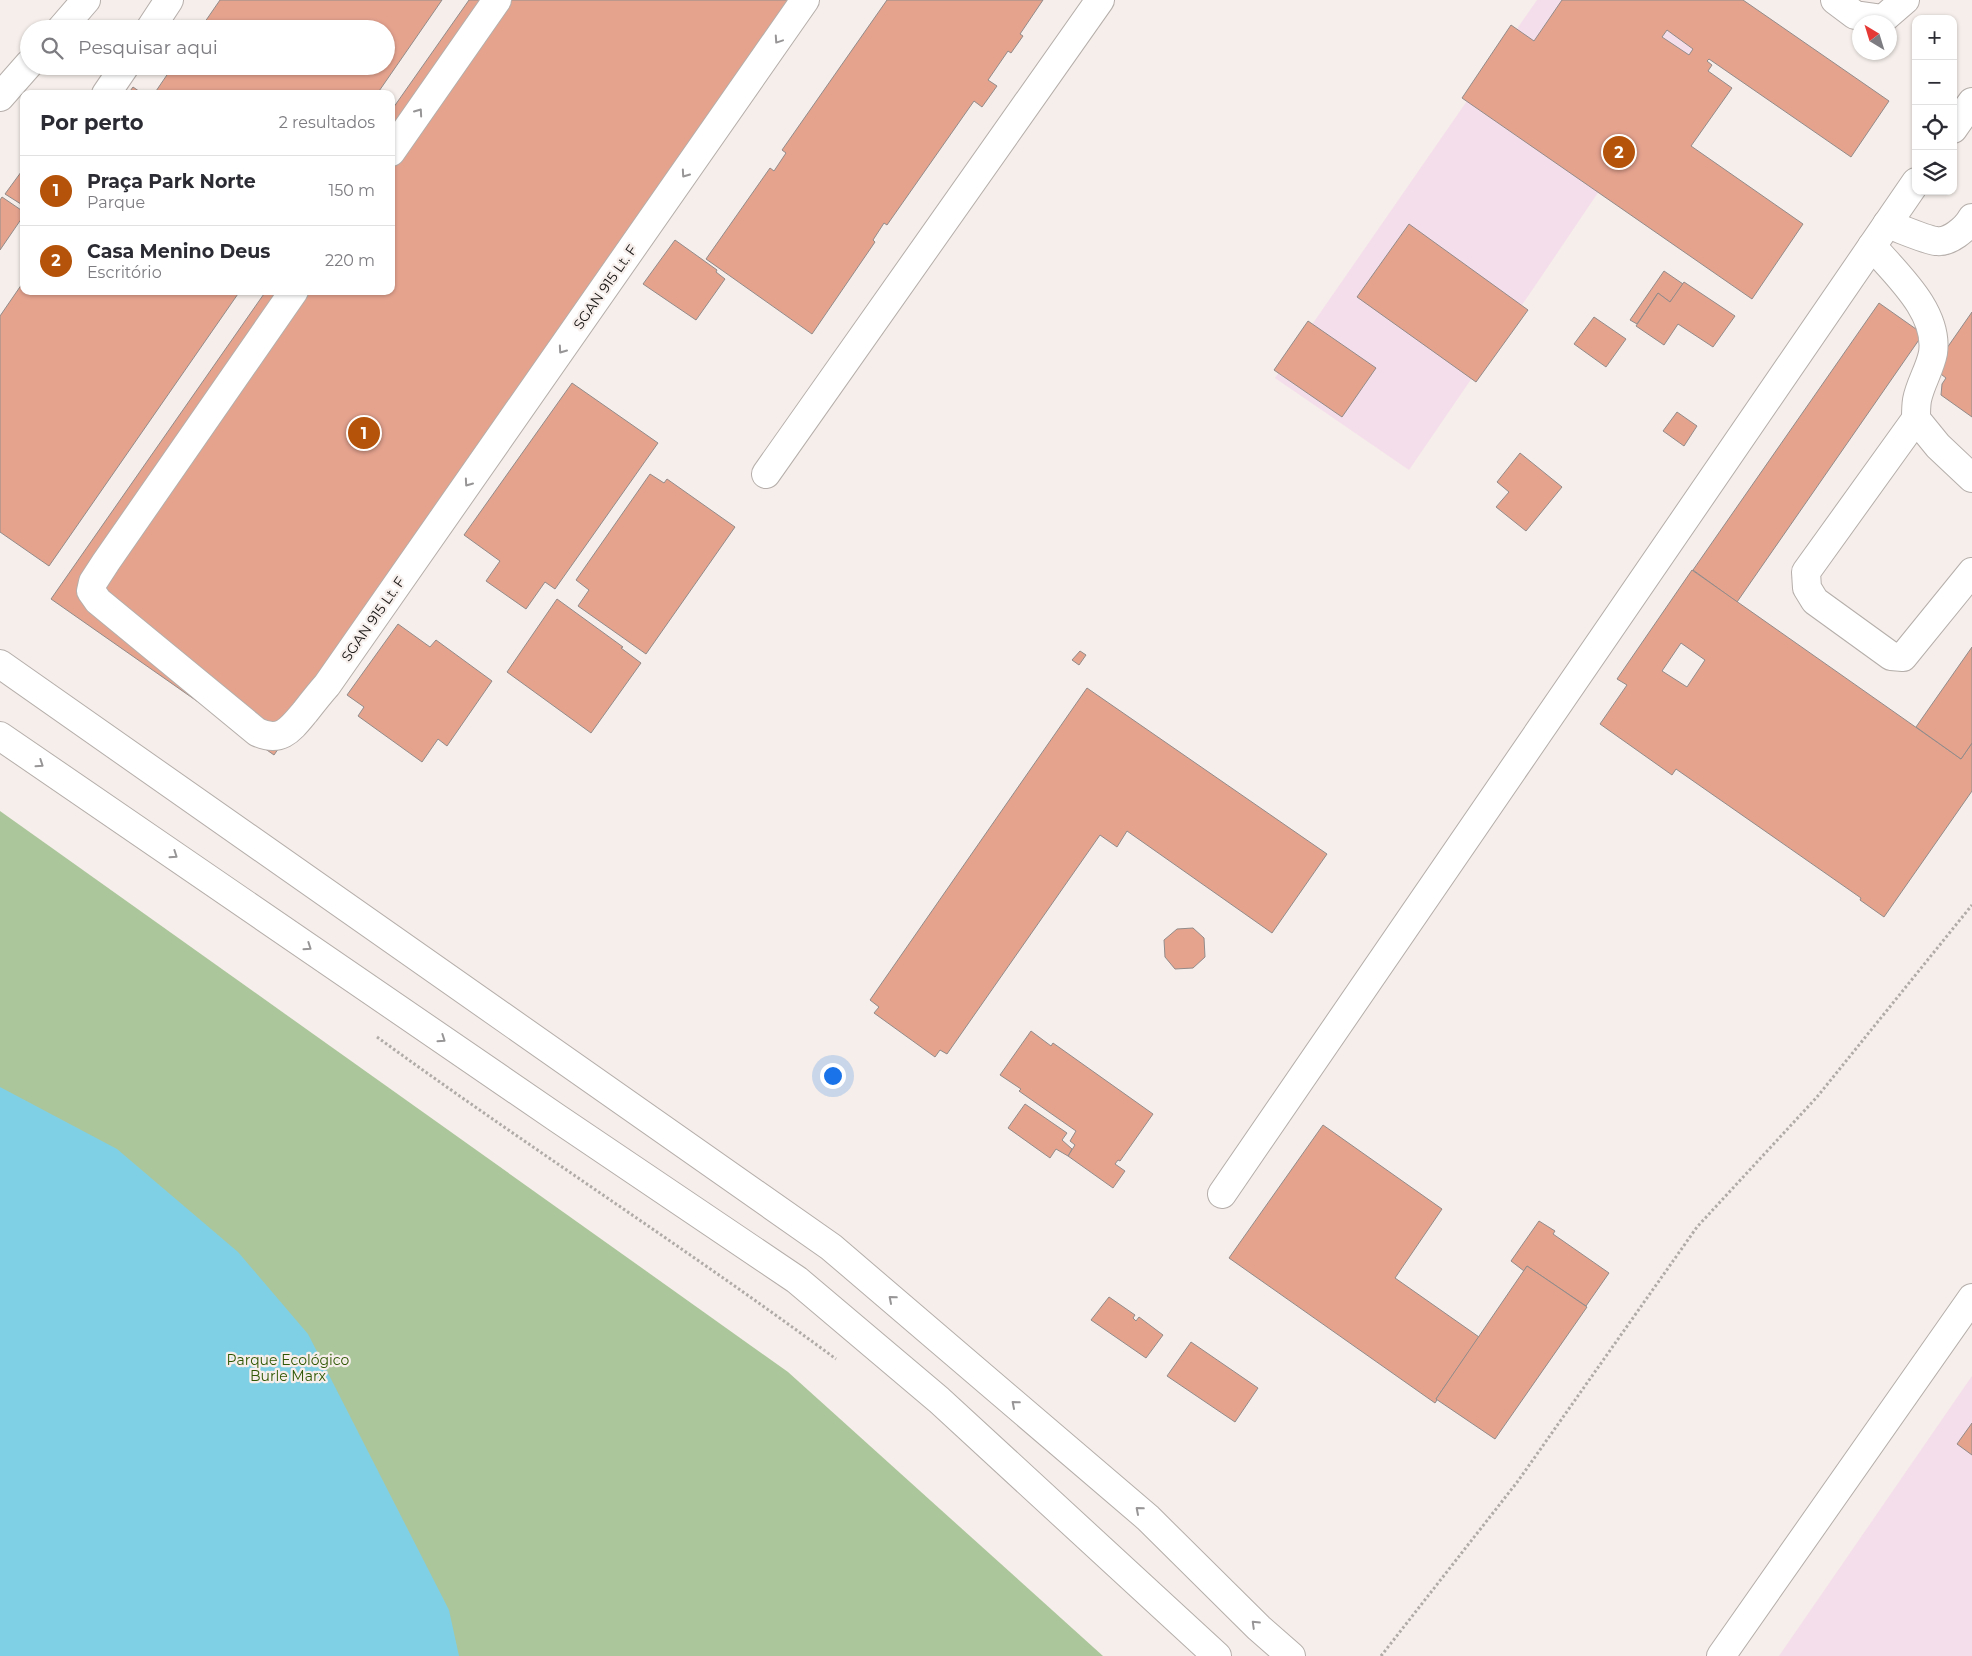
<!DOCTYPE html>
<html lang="pt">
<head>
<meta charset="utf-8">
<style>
  body { margin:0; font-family:Montserrat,sans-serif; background:#f2f2f3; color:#2b2b33 }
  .controls { position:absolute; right:15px; top:15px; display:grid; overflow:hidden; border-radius:10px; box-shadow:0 1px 4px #0004 }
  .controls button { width:45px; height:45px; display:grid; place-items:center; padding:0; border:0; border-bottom:1px solid #e1e1e2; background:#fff; color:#2b2b33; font:25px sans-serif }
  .compass { position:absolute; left:1852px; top:15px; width:45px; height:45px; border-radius:50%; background:#fff; box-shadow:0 1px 4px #0004; rotate:322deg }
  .you { position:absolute; left:832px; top:1075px; width:18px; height:18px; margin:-12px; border:4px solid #fff; border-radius:50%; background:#1a73e8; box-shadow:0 0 0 8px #1a73e833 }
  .badge { display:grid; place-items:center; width:32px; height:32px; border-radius:50%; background:#b45309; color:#fff; font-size:16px; font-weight:700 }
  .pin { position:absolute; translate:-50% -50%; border:2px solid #fff; box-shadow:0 1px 5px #0006 }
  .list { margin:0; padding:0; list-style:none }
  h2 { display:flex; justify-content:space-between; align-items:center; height:65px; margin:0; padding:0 20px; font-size:21px }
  h2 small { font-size:16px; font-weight:400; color:#7c7c81 }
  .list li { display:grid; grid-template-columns:32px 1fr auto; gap:15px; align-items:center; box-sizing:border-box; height:70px; padding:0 20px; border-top:1px solid #e1e1e2 }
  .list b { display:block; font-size:19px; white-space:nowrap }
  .list p { margin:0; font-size:16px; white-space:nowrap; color:#7c7c81 }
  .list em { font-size:16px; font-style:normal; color:#7c7c81 }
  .icon { flex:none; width:28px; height:28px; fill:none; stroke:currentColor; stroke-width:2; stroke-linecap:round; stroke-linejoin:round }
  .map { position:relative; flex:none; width:1972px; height:1656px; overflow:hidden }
  .search { position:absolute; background:#fff; box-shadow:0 1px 4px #0004; left:20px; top:20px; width:375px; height:55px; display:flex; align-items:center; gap:12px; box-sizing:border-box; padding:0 18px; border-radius:28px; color:#7c7c81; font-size:19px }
  .panel { position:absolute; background:#fff; box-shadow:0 1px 4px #0004; left:20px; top:90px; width:375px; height:205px; border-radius:10px }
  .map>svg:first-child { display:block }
  .education { fill:#f5deeb }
  .green { fill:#abc69b }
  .water { fill:#7fd0e5 }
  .building { fill:#e5a38e; stroke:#938b89; fill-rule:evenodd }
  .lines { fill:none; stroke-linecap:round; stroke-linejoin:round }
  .minor-casing { stroke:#b5aeaa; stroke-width:30 }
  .path { stroke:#b1aba8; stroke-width:3; stroke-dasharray:2.5 2.5; stroke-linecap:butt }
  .minor { stroke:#fff; stroke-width:28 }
  .oneway { stroke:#979595 }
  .labels { text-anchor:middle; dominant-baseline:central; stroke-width:4.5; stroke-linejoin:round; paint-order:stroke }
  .street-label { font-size:14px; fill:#171413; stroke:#f5eeea }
  .park-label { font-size:14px; fill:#2f5703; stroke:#f5eeea }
</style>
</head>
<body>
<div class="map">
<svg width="1972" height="1656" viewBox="0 0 1972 1656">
  <rect width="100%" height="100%" fill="#f5eeea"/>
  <g class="education">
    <path d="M1537,0H1728L1537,283L1409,470L1275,378Z"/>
    <path d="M1972,1376V1656H1779Z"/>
  </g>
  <path class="green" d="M0,811L788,1372L1103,1656H0Z"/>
  <path class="water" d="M0,1087L117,1149L238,1252L308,1334L449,1610L459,1656H0Z"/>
  <g class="building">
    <path d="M220,0H442L377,94H154L173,66H386V29H200Z"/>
    <path d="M469,0H799L274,755L51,599L266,291H391V111Z"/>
    <path d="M887,0H1043L1020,34L1023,36L1011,53L1008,51L988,80L997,86L982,107L974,101L887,225L884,223L873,240L875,242L812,334L706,259L770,168L774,171L786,153L782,150Z"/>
    <path d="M1562,0H1743L1889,101L1851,157L1709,59L1707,61L1712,65L1708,71L1732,88L1691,146L1803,224L1752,299L1462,98L1511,25L1534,41ZM1667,30L1693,49L1689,55L1662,37Z"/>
    <path d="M133,87L143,94H128Z"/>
    <path d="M24,168V206L5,194Z"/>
    <path d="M2,197L24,212V215L0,250V200Z"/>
    <path d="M1409,224L1528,310L1476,382L1357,297Z"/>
    <path d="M675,240L717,270L716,272L725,279L696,320L643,284Z"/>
    <path d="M1664,271L1683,284L1670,302L1658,293L1637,324L1630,320Z"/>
    <path d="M24,281V291H240L49,566L0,532V316Z"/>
    <path d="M1684,282L1735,316L1713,347L1678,324L1664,345L1636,326L1658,293L1670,302Z"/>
    <path d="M1879,303L1923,334L1737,602L1693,570Z"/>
    <path d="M1972,312V417L1941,395L1942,384L1946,378L1933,368Z"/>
    <path d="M1594,317L1626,339L1606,367L1574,344Z"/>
    <path d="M1308,321L1376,368L1342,417L1274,370Z"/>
    <path d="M572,383L658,443L555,589L545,582L526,609L486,581L500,561L464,535Z"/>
    <path d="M1677,412L1697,426L1684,446L1663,431Z"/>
    <path d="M1520,453L1562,487L1526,531L1496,507L1509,492L1497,482Z"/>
    <path d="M650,474L664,483L667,479L735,527L646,654L578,606L589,590L576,580Z"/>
    <path d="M1692,570L1961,759L1972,743V791L1884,917L1860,900L1861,898L1676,769L1672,775L1600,724L1627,685L1617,679ZM1681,643L1705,660L1687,687L1662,671Z"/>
    <path d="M557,599L623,647L621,648L641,663L591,733L507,672Z"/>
    <path d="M398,624L430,647L436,640L492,681L447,746L438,739L422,762L358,716L364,707L347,695Z"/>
    <path d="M1972,647V743L1961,759L1916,727Z"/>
    <path d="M1080,651L1086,655L1079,665L1072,660Z"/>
    <path d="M1087,688L1327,854L1272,933L1127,831L1117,847L1100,835L947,1054L940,1050L935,1057L874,1013L879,1007L870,1000Z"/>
    <path d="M1193,928L1204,938L1205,957L1193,968L1175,969L1165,957L1164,940L1177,929Z"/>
    <path d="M1031,1031L1051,1046L1053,1043L1153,1114L1120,1161L1118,1160L1115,1164L1125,1171L1113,1188L1068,1156L1075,1145L1070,1141L1076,1131L1019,1091L1021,1089L1000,1075Z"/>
    <path d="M1025,1104L1067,1133L1062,1140L1072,1149L1068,1156L1056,1149L1050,1158L1008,1128Z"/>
    <path d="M1323,1125L1442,1209L1395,1278L1479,1337L1436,1399L1437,1400L1435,1403L1229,1258Z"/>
    <path d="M1539,1221L1555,1231L1553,1234L1609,1273L1586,1306L1527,1266L1524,1271L1511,1261Z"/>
    <path d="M1527,1266L1587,1307L1495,1439L1436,1399Z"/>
    <path d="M1109,1297L1135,1315L1133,1318L1136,1321L1139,1317L1163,1335L1146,1358L1091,1320Z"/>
    <path d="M1191,1342L1258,1388L1235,1422L1167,1376Z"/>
    <path d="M1972,1423V1455L1957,1444Z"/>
  </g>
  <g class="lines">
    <g class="minor-casing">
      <g id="minor">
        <path d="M1835,0L1855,15L1883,19L1905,0"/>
        <path d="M61,29L86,0"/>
        <path d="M150,29L169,0"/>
        <path d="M106,94L125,66"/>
        <path d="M0,97L29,64"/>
        <path d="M1953,129L1972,102"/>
        <path d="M391,152L497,0"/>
        <path d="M1887,224C1899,228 1926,240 1936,241C1949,243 1966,229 1972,218"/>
        <path d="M1872,246C1897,275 1939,312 1933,353C1930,369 1920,384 1917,400C1916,406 1916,413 1916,419L1938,446L1972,478"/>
        <path d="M294,291L106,562L93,582L91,591L98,601L257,732C281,743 290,730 305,712C312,703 319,694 327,685L805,0"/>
        <path d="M1916,419L1806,572L1807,588L1815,601L1891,656L1903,657L1972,572"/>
        <path d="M766,474L1100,0"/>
        <path d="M0,664L831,1247L1148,1518L1259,1628L1291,1656"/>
        <path d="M0,736L557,1118L797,1280L939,1400L1217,1656"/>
        <path d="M1222,1194L1916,182"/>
        <path d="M1721,1656L1972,1298"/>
      </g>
    </g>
    <g class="path">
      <path d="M377,1037C528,1147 686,1248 836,1359"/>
      <path d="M1381,1656L1518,1481L1697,1227L1817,1097L1972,905"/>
    </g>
    <use href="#minor" class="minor"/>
  </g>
  <defs><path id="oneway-chevron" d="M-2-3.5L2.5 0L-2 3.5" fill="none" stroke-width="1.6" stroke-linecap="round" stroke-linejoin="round" transform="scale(1.25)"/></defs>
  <g class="oneway">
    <use href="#oneway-chevron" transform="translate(778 40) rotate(124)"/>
    <use href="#oneway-chevron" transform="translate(419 112) rotate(-55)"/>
    <use href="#oneway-chevron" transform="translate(685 174) rotate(125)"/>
    <use href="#oneway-chevron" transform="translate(562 350) rotate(125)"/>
    <use href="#oneway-chevron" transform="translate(468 483) rotate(125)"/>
    <use href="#oneway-chevron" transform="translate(40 764) rotate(34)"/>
    <use href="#oneway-chevron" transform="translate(174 855) rotate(34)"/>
    <use href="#oneway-chevron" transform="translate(308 947) rotate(34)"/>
    <use href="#oneway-chevron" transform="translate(442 1039) rotate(34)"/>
    <use href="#oneway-chevron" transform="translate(892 1299) rotate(-139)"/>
    <use href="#oneway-chevron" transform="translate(1015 1404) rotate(-139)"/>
    <use href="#oneway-chevron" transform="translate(1139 1510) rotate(-139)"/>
    <use href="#oneway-chevron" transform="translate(1255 1624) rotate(-136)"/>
  </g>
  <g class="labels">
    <g class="street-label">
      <text transform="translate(605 287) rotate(-55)">SGAN 915 Lt. F</text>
      <text transform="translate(373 619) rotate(-55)">SGAN 915 Lt. F</text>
    </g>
    <g class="park-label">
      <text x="288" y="1360">Parque Ecológico<tspan x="288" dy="16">Burle Marx</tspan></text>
    </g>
  </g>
</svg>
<div class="controls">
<button>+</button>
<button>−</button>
<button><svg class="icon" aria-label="locate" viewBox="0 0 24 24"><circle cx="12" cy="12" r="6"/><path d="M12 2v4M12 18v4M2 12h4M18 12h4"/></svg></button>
<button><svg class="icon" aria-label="layers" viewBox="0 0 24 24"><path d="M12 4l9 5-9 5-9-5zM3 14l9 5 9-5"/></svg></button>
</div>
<svg class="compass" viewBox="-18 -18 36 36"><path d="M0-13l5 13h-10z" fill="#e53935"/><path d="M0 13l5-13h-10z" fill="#7c7c81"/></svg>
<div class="you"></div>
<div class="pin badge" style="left:364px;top:433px">1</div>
<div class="pin badge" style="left:1619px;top:152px">2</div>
<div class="search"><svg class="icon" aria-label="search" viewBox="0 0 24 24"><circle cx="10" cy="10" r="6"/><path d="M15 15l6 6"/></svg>Pesquisar aqui</div>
<section class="panel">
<h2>Por perto<small>2 resultados</small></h2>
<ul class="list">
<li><span class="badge">1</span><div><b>Praça Park Norte</b><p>Parque</p></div><em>150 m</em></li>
<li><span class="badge">2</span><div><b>Casa Menino Deus</b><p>Escritório</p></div><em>220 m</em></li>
</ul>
</section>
</div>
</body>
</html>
